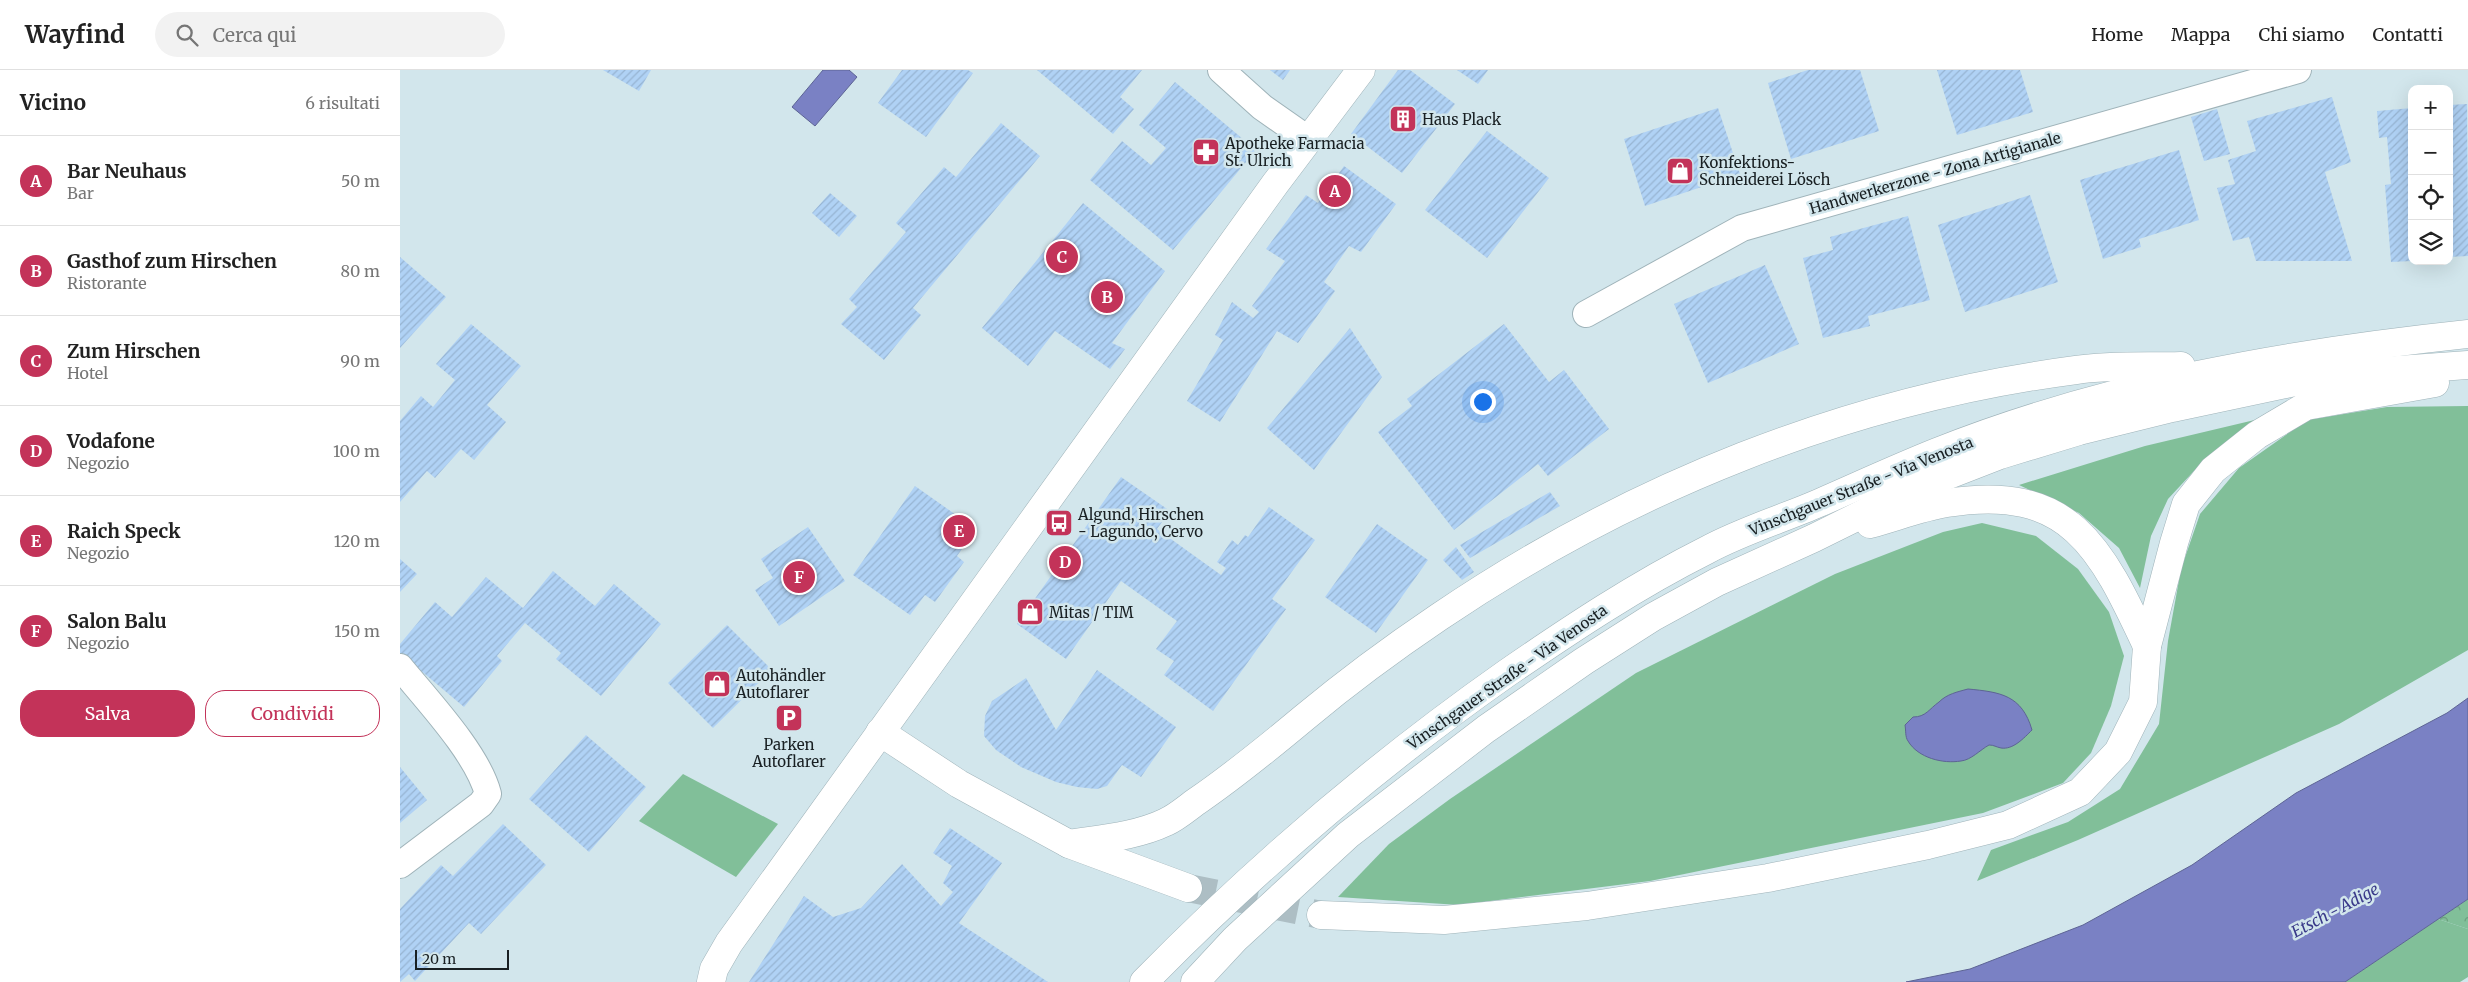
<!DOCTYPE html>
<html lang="it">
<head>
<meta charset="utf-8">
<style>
  body { margin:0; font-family:Merriweather,serif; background:#f2f2f2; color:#222 }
  .controls { position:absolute; right:15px; top:15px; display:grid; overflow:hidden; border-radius:10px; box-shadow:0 5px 20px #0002 }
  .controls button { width:45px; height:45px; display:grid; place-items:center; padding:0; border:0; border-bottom:1px solid #e0e0e0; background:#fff; color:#222; font:25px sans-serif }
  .scale { position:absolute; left:15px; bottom:12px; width:94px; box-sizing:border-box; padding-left:5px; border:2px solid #192023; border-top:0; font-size:14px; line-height:18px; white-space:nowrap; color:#192023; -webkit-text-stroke:4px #d2e6ec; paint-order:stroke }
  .you { position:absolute; left:1082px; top:331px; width:18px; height:18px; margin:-12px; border:4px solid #fff; border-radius:50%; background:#1a73e8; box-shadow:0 0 0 8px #1a73e833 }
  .badge { display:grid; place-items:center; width:32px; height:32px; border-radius:50%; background:#c33359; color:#fff; font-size:16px; font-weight:700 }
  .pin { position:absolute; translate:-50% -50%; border:2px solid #fff; box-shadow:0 1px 5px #0006 }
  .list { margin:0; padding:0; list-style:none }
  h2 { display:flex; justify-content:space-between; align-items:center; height:65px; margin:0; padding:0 20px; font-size:21px }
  h2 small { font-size:16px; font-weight:400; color:#767676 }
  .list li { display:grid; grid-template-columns:32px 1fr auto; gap:15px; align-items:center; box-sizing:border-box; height:90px; padding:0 20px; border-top:1px solid #e0e0e0 }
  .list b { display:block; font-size:19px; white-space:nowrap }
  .list p { margin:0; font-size:16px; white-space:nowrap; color:#767676 }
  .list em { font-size:16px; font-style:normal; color:#767676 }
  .actions { display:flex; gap:10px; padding:15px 20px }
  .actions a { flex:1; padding:11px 0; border:1px solid #c33359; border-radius:20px; text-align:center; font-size:18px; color:#c33359 }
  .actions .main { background:#c33359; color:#fff }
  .icon { flex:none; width:28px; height:28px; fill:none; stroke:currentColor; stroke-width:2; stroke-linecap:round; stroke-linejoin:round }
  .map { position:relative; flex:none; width:2068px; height:912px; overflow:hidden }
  header { display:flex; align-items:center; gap:30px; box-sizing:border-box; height:70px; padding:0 25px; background:#fff; border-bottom:1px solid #e0e0e0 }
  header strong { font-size:24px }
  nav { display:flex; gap:28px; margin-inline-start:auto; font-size:18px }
  .search { width:350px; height:45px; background:#f2f2f2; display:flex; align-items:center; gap:12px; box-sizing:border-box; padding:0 18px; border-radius:28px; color:#767676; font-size:19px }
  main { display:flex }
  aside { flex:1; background:#fff }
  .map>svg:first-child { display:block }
  .green { fill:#81bf99 }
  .forest { fill:url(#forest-crowns) }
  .water { fill:#7a81c4; stroke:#5d6494 }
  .building { fill:url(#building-hatch) }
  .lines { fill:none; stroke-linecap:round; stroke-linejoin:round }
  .primary-tunnel { stroke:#adbec4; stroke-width:28; stroke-dasharray:28 14; stroke-linecap:butt }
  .minor-casing { stroke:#9fb3b9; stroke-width:28 }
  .secondary-casing { stroke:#9fb3b9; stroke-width:29 }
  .primary-casing { stroke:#9fb3b9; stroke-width:29 }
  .minor { stroke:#fff; stroke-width:26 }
  .secondary { stroke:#fff; stroke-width:28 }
  .primary { stroke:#fff; stroke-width:28 }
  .labels { text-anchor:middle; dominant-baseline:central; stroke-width:5; stroke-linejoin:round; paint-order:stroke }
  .poi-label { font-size:15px; fill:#192023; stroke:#d2e6ec; text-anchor:start }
  .street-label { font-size:15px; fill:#192023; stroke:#d2e6ec }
  .water-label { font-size:16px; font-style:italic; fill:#393989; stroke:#d2e6ec }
</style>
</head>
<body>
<header>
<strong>Wayfind</strong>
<div class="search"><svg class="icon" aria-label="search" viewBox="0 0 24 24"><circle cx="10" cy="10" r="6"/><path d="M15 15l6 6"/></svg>Cerca qui</div>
<nav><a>Home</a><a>Mappa</a><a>Chi siamo</a><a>Contatti</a></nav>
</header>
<main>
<aside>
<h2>Vicino<small>6 risultati</small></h2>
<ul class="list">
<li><span class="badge">A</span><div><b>Bar Neuhaus</b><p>Bar</p></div><em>50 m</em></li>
<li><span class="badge">B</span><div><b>Gasthof zum Hirschen</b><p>Ristorante</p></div><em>80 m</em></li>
<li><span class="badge">C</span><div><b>Zum Hirschen</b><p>Hotel</p></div><em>90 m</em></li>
<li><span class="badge">D</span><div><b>Vodafone</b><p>Negozio</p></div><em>100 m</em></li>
<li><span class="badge">E</span><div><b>Raich Speck</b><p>Negozio</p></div><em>120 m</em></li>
<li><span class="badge">F</span><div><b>Salon Balu</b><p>Negozio</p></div><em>150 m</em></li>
</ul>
<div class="actions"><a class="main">Salva</a><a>Condividi</a></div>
</aside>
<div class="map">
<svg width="2068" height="912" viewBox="0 0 2068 912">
  <defs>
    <pattern id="forest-crowns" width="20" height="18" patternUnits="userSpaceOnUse" patternTransform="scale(1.25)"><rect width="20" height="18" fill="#81bf99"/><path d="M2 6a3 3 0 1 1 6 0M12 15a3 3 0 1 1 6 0" fill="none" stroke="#699b7c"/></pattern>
    <pattern id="building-hatch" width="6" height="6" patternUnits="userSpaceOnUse" patternTransform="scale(1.25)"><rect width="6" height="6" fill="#b0d2f5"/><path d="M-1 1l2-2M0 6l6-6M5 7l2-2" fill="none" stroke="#97b4d2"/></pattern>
  </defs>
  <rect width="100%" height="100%" fill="#d2e6ec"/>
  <g class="green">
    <path d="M2068,336V580L1939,654L1678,770L1577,811L1591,780L1668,752L1720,719L1759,654L1768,571L1781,499L1800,444L1839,398L1907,350L1987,337Z"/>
    <path d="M1863,348L1806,388L1768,429L1751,466L1740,518L1719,478L1679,443L1619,415L1745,376Z"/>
    <path d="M1582,453L1636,466L1678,499L1709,542L1724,586L1711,636L1691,683L1663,713L1583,743L1250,811L1059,835L938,827L989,774L1050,729L1236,603L1435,504L1543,462Z"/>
    <path d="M283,704L378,754L336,807L239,751Z"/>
    <path d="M2038,849L2068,859V907L2060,912H1945Z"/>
  </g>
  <path class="forest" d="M2068,829V859L2038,849Z"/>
  <g class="water">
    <path d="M423,0H449L457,7L415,56L392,37Z"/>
    <path d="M1568,619C1600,622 1622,625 1632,660C1624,668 1613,680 1601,678C1596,677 1594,675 1589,675C1580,680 1571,690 1561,691C1543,694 1518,688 1508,671C1505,667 1506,660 1505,655L1513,647C1526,647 1529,639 1539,632C1547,624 1557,622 1568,619Z"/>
    <path d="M2068,628V829L1945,912H1506L1570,899L1683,855L1792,795L1896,723L2047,643Z"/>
  </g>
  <g class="building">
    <path d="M203,0H251L239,21Z"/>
    <path d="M502,0H568L573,3L526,67L478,33Z"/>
    <path d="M637,0H742L720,27L734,39L713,64Z"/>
    <path d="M870,0H890L883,10Z"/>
    <path d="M998,0H1010L1055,34L1002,103L951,64Z"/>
    <path d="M1057,0H1088L1078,14Z"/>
    <path d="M1408,0H1460L1479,61L1391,89L1368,13Z"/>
    <path d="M1537,0H1620L1633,42L1557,65Z"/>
    <path d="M775,12L856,80L773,180L690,110L722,71L751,95L766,78L739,55Z"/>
    <path d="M1932,27L1951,92L1925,102L1952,191H1856L1849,167L1833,171L1817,118L1835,114L1828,90L1856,81L1847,51Z"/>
    <path d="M2067,34L2068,186L2049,187V35Z"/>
    <path d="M1318,38L1340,104L1245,136L1224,69Z"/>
    <path d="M2012,38V191L1991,192L1985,115L1991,114L1987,67L1979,68L1977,41Z"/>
    <path d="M1817,39L1830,84L1804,91L1791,47Z"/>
    <path d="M601,53L640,86L513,238L521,245L484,290L441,254L457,237L449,229L506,162L496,153L544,97L556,107Z"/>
    <path d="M1087,61L1149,108L1087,188L1025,140Z"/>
    <path d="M1779,80L1799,150L1739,169L1741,177L1703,189L1680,110Z"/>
    <path d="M944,96L996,134L961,182L949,176L924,212L935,221L898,273L877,261L820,352L787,331L823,270L815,265L832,232L853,248L859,242L852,236L885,191L866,179L906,125L918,133Z"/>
    <path d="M430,123L457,146L439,167L412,143Z"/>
    <path d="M1630,125L1658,212L1565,242L1538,155Z"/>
    <path d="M683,133L765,201L712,273L725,279L710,299L655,261L628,296L582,258Z"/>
    <path d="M1508,146L1530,230L1468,246L1470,256L1423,268L1403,188L1433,180L1430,167Z"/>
    <path d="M0,187L46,227L0,278Z"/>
    <path d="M1365,195L1399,274L1308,313L1274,234Z"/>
    <path d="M71,254L121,296L87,335L106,352L74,390L61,379L35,408L27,401L0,432V351L21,326L33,337L55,310L36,294Z"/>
    <path d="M1104,254L1149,312L1164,300L1209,359L1148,406L1138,394L1054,460L978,362L1012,336L1007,329Z"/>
    <path d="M950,258L982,307L914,400L867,358Z"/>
    <path d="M721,407L770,441L757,459L821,505L826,498L817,492L832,470L838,475L845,465L848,467L869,437L915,470L872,529L886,539L813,641L764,605L774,591L756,579L777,551L721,511L666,589L617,554Z"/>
    <path d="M515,416L576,459L557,486L564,492L535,532L525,525L510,545L453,505Z"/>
    <path d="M1150,422L1160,436L1070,488L1060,475Z"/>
    <path d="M977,454L1028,490L976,563L925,527Z"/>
    <path d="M408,457L445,511L379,556L355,520L373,508L361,489Z"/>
    <path d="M1056,477L1074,502L1062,510L1043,490Z"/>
    <path d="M0,489L17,504L0,522Z"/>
    <path d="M153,501L195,536L214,514L261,554L201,626L156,589L161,583L125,553L97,586L102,591L64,637L0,583V574L35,532L52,547L86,507L123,538Z"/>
    <path d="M327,555L372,600L313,658L268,613Z"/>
    <path d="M697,600L776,657L741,707L722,695L707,716L697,719L677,717L656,712L621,697L596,680L584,666L585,646L592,631L626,608L656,660Z"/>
    <path d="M186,665L246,717L189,782L129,729Z"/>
    <path d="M0,697L27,730L0,753Z"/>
    <path d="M103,754L146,795L81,864L69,853L15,911L9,904L0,912V839L41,795L53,806Z"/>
    <path d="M550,758L602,793L559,853L648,912H349L404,826L433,847L461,838L502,794L541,836L553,822L543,813L552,796L533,783Z"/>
  </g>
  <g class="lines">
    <path class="primary-tunnel" d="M788,818L921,845"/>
    <g class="minor-casing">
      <g id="minor">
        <path d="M821,0L862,37L909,70"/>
        <path d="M1186,244L1342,158L1898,0"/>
        <path d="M0,597C27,630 78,684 88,724L81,734L0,795"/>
      </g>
    </g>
    <g class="secondary-casing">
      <path id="secondary" d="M311,912L314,899L329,873L875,114L961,0"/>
    </g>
    <g class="primary-casing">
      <g id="primary">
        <path d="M1470,454C1496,447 1522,437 1547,433C1670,413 1701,478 1747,576"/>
        <path d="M480,662L559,714L669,774L788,818"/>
        <path d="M669,774C701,769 737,766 766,752C777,747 787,738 797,731C835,705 869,677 905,647C947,612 993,578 1039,547C1229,418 1447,330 1676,300C1710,295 1746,297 1781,296"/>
        <path d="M921,845L1044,850L1187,836L1368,808L1528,775L1608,755L1680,722L1718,682L1743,632L1747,576L1774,473L1786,434L1813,400L1857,365L1906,336L2035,313"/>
        <path d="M744,912C856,798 976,695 1107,603C1171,559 1237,515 1307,480C1342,461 1382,449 1419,433C1458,416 1497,398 1537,382C1705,315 1888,283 2068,264"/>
        <path d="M795,912L835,869L948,765L1086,659L1184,591L1253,547L1317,512L1414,468L1515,418L1600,385L1679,361L1772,338L1928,305L2068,295"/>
      </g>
    </g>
    <use href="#minor" class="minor"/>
    <use href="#secondary" class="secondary"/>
    <use href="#primary" class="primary"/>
  </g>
  <defs>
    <g id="building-square" transform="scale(1.4375)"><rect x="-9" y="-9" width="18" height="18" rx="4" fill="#c33359" stroke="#d2e6ec"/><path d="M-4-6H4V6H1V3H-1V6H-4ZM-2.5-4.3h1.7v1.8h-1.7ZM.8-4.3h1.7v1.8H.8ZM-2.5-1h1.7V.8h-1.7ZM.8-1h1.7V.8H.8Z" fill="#fff"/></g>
    <g id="pharmacy-square" transform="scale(1.4375)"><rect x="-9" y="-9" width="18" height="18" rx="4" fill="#c33359" stroke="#d2e6ec"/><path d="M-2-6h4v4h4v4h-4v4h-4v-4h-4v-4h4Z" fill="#fff"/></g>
    <g id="shop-square" transform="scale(1.4375)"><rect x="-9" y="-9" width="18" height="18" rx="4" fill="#c33359" stroke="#d2e6ec"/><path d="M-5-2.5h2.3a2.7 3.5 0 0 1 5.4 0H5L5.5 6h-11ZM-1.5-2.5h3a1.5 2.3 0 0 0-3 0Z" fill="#fff"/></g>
    <g id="bus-square" transform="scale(1.4375)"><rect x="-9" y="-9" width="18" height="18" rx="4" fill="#c33359" stroke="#d2e6ec"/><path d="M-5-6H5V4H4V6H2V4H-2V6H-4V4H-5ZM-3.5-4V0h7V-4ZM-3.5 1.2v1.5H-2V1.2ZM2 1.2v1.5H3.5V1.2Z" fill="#fff"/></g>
    <g id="parking-square" transform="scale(1.4375)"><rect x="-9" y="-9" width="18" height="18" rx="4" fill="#c33359" stroke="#d2e6ec"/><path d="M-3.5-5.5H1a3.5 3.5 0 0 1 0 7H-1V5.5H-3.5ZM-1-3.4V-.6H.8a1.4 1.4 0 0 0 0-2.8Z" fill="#fff"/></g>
  </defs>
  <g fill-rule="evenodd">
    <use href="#building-square" x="1003" y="49"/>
    <use href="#pharmacy-square" x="806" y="82"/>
    <use href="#shop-square" x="1280" y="101"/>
    <use href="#bus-square" x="659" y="453"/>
    <use href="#shop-square" x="630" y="542"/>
    <use href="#shop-square" x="317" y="614"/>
    <use href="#parking-square" x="389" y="648"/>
  </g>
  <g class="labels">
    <g class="poi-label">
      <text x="1022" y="49">Haus Plack</text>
      <text x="825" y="73">Apotheke Farmacia<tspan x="825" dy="17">St. Ulrich</tspan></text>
      <text x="1299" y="92">Konfektions-<tspan x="1299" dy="17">Schneiderei Lösch</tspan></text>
      <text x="678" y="444">Algund, Hirschen<tspan x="678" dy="17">- Lagundo, Cervo</tspan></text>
      <text x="649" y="542">Mitas / TIM</text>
      <text x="336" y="605">Autohändler<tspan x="336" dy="17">Autoflarer</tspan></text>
      <text x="389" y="674" text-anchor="middle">Parken<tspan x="389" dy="17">Autoflarer</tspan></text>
    </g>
    <g class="street-label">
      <text transform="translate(1535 103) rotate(-16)">Handwerkerzone - Zona Artigianale</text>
      <text transform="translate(1461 416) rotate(-22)">Vinschgauer Straße - Via Venosta</text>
      <text transform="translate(1107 607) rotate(-35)">Vinschgauer Straße - Via Venosta</text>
    </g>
    <g class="water-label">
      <text transform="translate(1935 840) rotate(-28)">Etsch - Adige</text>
    </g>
  </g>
</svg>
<div class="controls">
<button>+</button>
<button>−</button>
<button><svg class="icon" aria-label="locate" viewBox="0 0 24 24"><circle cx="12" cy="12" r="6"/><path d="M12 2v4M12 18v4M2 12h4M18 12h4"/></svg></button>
<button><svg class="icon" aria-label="layers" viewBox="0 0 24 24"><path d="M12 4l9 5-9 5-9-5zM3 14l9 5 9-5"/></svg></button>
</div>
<div class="scale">20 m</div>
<div class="you"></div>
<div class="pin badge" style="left:935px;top:121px">A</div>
<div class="pin badge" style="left:707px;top:227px">B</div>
<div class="pin badge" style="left:662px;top:187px">C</div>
<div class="pin badge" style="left:665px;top:492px">D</div>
<div class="pin badge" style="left:559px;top:461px">E</div>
<div class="pin badge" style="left:399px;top:507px">F</div>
</div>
</main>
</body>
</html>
